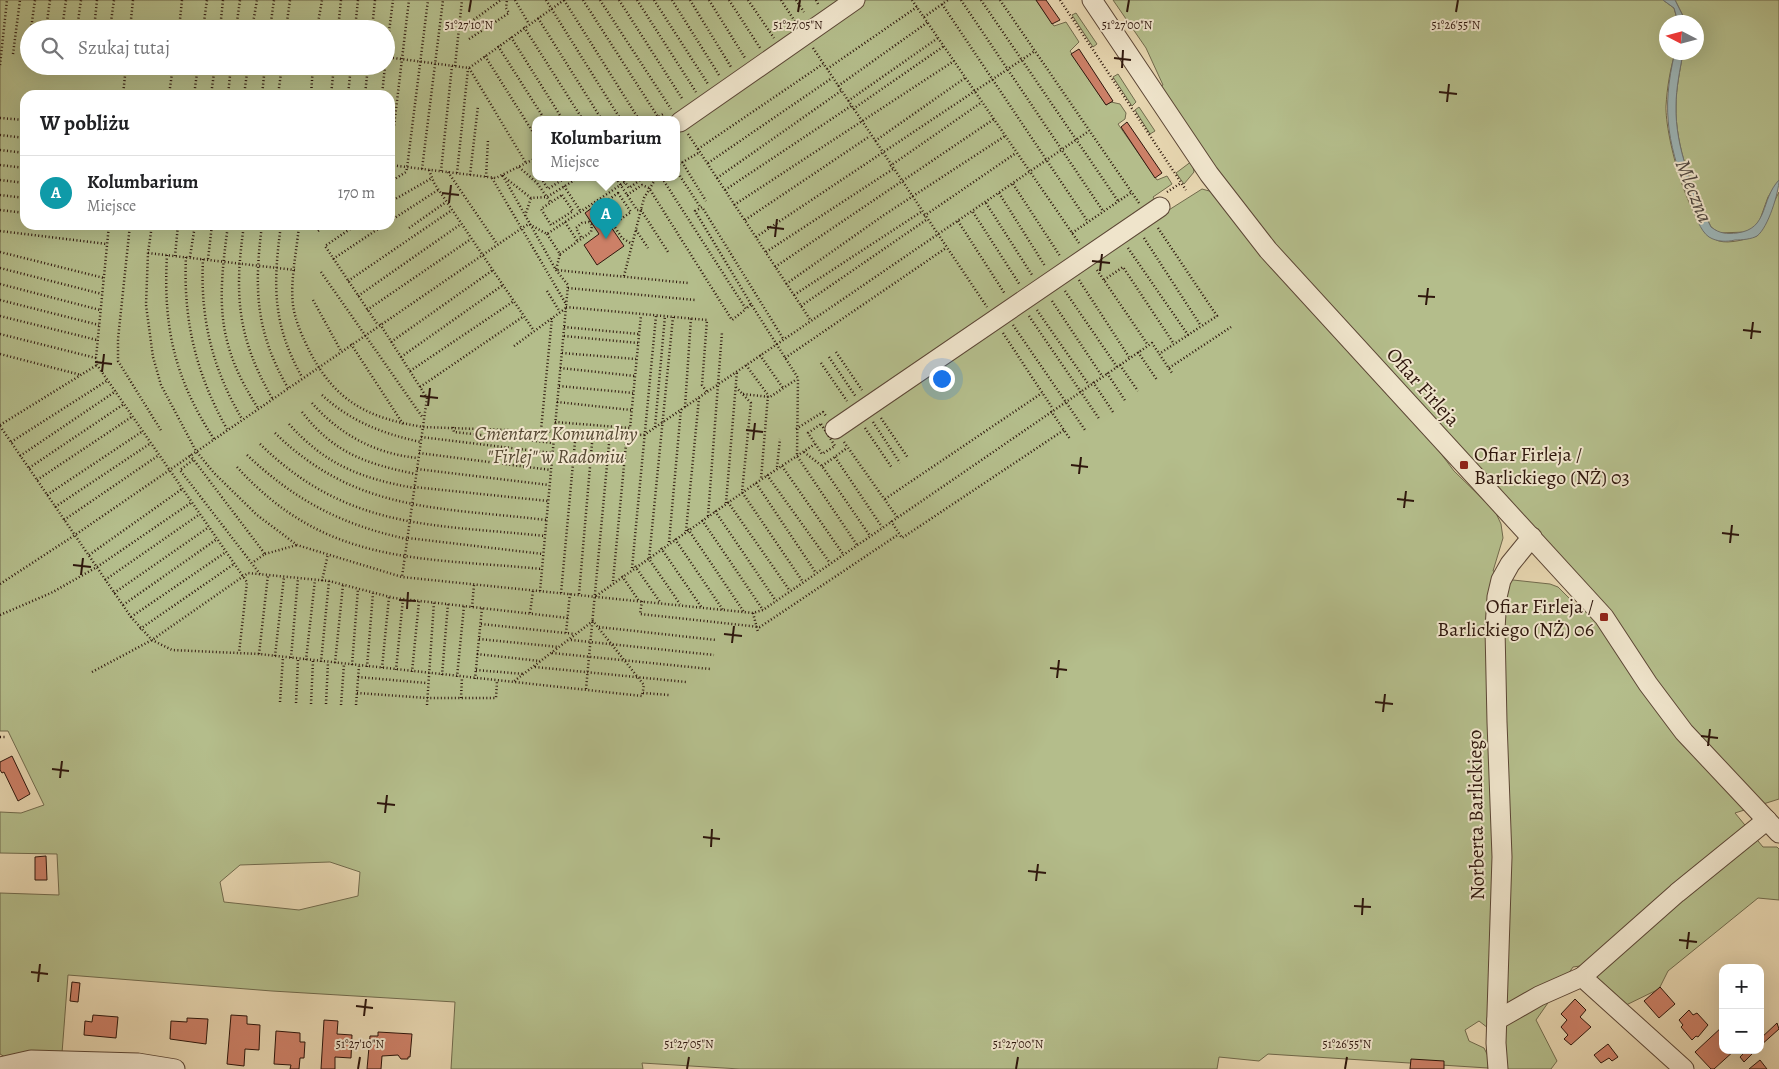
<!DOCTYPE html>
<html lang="pl">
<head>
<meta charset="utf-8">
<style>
  body { margin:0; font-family:Alegreya,serif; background:#f6f6f6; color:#202124 }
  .controls { position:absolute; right:15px; bottom:15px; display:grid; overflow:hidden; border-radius:10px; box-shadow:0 5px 20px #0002 }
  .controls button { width:45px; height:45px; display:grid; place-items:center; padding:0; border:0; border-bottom:1px solid #e0e0e0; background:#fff; color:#202124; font:25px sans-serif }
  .compass { position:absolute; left:1659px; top:15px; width:45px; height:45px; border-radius:50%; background:#fff; box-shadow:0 5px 20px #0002; rotate:276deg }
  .you { position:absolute; left:941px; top:378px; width:18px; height:18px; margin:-12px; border:4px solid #fff; border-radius:50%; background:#1a73e8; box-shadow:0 0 0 8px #1a73e833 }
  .badge { display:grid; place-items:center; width:32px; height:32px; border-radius:50%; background:#2563eb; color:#fff; font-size:16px; font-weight:700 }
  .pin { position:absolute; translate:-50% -41px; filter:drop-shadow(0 1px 2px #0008) }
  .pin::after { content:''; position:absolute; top:26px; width:18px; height:15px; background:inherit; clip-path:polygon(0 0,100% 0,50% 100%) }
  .popup { position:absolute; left:532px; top:116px; width:148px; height:65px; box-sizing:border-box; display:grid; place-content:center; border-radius:10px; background:#fff; filter:drop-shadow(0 1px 4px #0005); font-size:16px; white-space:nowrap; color:#757577 }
  .popup b { font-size:19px; color:#202124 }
  .popup::after { content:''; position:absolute; left:50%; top:100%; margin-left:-10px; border:10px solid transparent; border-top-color:#fff }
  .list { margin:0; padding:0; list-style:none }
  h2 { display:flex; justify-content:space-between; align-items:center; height:65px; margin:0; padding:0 20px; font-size:21px }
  h2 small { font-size:16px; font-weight:400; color:#757577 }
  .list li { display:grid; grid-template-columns:32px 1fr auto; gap:15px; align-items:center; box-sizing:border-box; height:75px; padding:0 20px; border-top:1px solid #e0e0e0 }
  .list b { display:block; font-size:19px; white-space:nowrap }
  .list p { margin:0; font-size:16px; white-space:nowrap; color:#757577 }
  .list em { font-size:16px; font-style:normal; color:#757577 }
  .icon { flex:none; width:28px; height:28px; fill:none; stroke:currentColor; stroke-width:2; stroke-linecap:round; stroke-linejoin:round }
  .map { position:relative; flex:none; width:1779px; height:1069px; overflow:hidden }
  .search { position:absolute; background:#fff; box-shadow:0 5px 20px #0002; left:20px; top:20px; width:375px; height:55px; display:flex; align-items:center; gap:12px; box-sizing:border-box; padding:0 18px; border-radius:28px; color:#757577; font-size:19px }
  .panel { position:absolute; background:#fff; box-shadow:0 5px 20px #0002; left:20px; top:90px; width:375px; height:140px; border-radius:15px }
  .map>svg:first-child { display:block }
  .green { fill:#b4bd8b; stroke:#716a4c; fill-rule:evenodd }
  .water { fill:#9cb5b7; stroke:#707573 }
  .building { fill:#cc8067; stroke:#2e160c }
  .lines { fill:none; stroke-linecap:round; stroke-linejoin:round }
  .minor-casing { stroke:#5c4635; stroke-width:21 }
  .path { stroke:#2e160c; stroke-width:2.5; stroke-dasharray:1 2.5; stroke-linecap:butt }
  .minor { stroke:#efe4cb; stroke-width:19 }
  .ticks { fill:none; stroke:#2e160c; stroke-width:2 }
  .poi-dot { fill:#8f2418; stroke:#efe4cb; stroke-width:2 }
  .labels { text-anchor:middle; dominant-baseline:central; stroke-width:4; stroke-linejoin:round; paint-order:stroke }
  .street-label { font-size:20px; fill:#2e160c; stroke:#efe4cb }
  .park-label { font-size:20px; font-style:italic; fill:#564832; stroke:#efe4cb }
  .poi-label { font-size:20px; fill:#2e160c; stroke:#efe4cb; text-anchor:start }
  .water-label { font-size:21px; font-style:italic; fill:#4f463f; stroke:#efe4cb }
  .ticks-label { font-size:12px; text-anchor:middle; fill:#2e160c; stroke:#efe4cb; stroke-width:4; stroke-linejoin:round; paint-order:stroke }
</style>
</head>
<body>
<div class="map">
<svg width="1779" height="1069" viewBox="0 0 1779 1069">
  <rect width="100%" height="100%" fill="#e6d5af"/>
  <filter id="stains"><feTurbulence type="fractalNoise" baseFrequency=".004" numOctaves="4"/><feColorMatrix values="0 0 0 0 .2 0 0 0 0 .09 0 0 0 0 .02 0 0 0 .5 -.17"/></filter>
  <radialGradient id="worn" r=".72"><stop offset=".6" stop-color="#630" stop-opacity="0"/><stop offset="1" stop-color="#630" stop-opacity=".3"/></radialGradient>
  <g class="green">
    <path d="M0,0H1036L1054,26L1066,22L1079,42L1070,51L1106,105L1111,102L1120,104L1126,113L1125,119L1118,124L1157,180L1167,176L1172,184L1153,197L1164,213L1202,189L1213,192L1436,447L1454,471L1495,511L1501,524L1503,538L1493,571L1513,580L1550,584L1558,587L1580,609L1593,594L1241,207L1160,87L1163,85L1146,48L1113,0H1663L1674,8L1678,22H1666V52L1675,53C1670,70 1667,88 1666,106C1665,135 1689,231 1719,241C1730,244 1746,239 1757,236L1779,192V799L1735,813L1763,847H1777L1779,849V900L1758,898L1668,971L1659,989L1620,1008L1593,981L1608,962L1573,967L1536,1020L1557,1061L1551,1069H1504L1502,1039L1479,1021L1465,1030L1469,1041L1484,1048L1489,1058L1488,1068L1268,1054L1259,1061L1219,1057L1217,1069H740L642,1063L643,1069H451L455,1002L272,991L68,975L62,1053L5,1057L0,1054V893L59,895L57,854L0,853V812L21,813L44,805L8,731H0ZM29,29H386V66H29ZM25,95H390V225H25ZM536,120H676V178H536ZM330,862L360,872L358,896L299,910L224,902L220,882L240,865Z"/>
    <path d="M1675,0H1779V180L1768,197L1758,225L1746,232L1719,233L1711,227C1693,191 1675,147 1676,106C1676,88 1680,70 1683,53L1696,52V22H1686Z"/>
    <path d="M1076,13L1097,44L1093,47L1072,15Z"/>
    <path d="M1118,74L1136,102L1132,106L1113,77Z"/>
    <path d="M1139,107L1155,131L1150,134L1135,110Z"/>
    <path d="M1192,161L1194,172L1184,184L1176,173Z"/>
  </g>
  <g class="water">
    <path d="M1663,0H1675L1686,22H1678L1674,8Z"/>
    <path d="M1675,52L1683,53C1680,70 1676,88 1676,106C1675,147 1693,191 1711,227C1720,234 1727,234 1737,233C1769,229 1760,200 1779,180C1779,192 1768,228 1757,236C1752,239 1742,240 1735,240C1727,242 1717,242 1709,237C1700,231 1695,214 1691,204C1669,148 1660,113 1675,52Z"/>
  </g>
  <g class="building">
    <path d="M1036,0H1046L1060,20L1052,24Z"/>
    <path d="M1079,49L1113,101L1106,105L1071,54Z"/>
    <path d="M1127,122L1162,173L1155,178L1121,127Z"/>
    <path d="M596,205L624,246L597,265L584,245L599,234L585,213Z"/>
    <path d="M12,756L30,794L18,801L4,772L2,773L0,770V762Z"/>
    <path d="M46,856L47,880H35V857Z"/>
    <path d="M72,982L80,983L78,1002L70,1001Z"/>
    <path d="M1660,987L1675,1004L1659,1018L1644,1001Z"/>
    <path d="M1575,999L1586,1010L1580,1017L1591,1027L1571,1045L1564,1039L1568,1035L1561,1027L1567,1020L1561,1014Z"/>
    <path d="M1689,1010L1693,1015L1697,1013L1708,1025L1698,1037L1696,1036L1692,1040L1681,1027L1683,1025L1679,1020Z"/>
    <path d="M93,1015L118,1017L116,1038L84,1035L85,1021L92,1022Z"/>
    <path d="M231,1015L247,1016V1024L260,1025L259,1050L245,1049L244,1066L227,1064Z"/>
    <path d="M187,1018L208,1019L206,1044L170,1039L171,1021L187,1022Z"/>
    <path d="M324,1020L338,1021L337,1034L352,1035L351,1058L335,1057V1069H321Z"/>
    <path d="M1777,1023L1779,1029L1760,1046V1039Z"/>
    <path d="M1723,1026V1050H1735L1714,1069H1711L1695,1052Z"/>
    <path d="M276,1031L300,1033V1042H305L304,1058H300L299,1069H290L291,1065L274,1064Z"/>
    <path d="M378,1032L412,1034L410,1057H408V1059H401L398,1055L382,1056L381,1069H367L370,1036H378Z"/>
    <path d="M1608,1044L1618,1057L1612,1061L1609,1058L1601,1063L1594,1055Z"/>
    <path d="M1747,1050H1756L1744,1062L1740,1057Z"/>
    <path d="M1411,1059L1444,1061V1069H1410Z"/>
    <path d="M1760,1060L1767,1069H1749Z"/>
  </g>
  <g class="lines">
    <g class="minor-casing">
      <g id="minor">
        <path d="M1092,0L1209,174L1268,250L1604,617L1648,684L1684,732L1779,833"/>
        <path d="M680,122L855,0"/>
        <path d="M835,429L1160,207"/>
        <path d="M1497,1020L1539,996L1582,977"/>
        <path d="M0,1067L31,1060L138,1063L175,1069"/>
        <path d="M1498,1069L1496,1043L1502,857L1497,722L1495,629L1497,597L1501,580L1510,564L1532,537"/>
        <path d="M1684,1069L1582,977L1677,893L1767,820"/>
      </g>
    </g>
    <g class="path">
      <path d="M515,0L529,24"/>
      <path d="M546,0L621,120"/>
      <path d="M564,0L638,118"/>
      <path d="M583,0L658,117L665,113"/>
      <path d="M600,0L671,109"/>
      <path d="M619,0L683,100"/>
      <path d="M637,0L696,92"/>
      <path d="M654,0L708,84"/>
      <path d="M672,0L719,75"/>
      <path d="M690,0L731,67"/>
      <path d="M709,0L745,58"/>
      <path d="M729,0L760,48"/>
      <path d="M748,0L774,38"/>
      <path d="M781,0L796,23"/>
      <path d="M796,0L804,12"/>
      <path d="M816,0L818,4"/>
      <path d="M912,0L1079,243"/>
      <path d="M961,0L1103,211"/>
      <path d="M981,0L1118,201"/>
      <path d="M1000,0L1139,203"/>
      <path d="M1060,0L1186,190"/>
      <path d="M942,4L1088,222"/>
      <path d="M924,17L948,0"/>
      <path d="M538,18L602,120"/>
      <path d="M468,24L501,0"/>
      <path d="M524,27L583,120"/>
      <path d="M31,29L35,0"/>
      <path d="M46,29L50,0"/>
      <path d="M62,29L66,0"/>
      <path d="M77,29L81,0"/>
      <path d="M94,29L97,0"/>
      <path d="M110,29L114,0"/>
      <path d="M130,29L133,0"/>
      <path d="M179,29L182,0"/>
      <path d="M203,29L207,0"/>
      <path d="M220,29L223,0"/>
      <path d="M236,29L240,0"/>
      <path d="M252,29L257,0"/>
      <path d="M270,29L274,0"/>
      <path d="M286,29L290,0"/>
      <path d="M317,29L322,0"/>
      <path d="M338,29L341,0"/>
      <path d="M355,29L358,0"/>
      <path d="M372,29L375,0"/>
      <path d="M511,37L563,120"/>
      <path d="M469,39L509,13L506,8L507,0"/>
      <path d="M498,46L545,120"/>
      <path d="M813,48L987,307"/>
      <path d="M13,54L20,0"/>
      <path d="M26,55L29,40"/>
      <path d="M386,56L393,0"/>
      <path d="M485,56L536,137"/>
      <path d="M386,57L469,68L564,0"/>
      <path d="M0,65L7,0"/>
      <path d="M455,66L462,0"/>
      <path d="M469,68L526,163"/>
      <path d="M827,69L917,7"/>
      <path d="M838,86L928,22"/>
      <path d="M123,95L126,66"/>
      <path d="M169,95L173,66"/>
      <path d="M194,95L198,66"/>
      <path d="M211,95L215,66"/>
      <path d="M228,95L231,66"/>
      <path d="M244,95L248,66"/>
      <path d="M262,95L265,66"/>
      <path d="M278,95L282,66"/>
      <path d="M311,95L313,66"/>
      <path d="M331,95L334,66"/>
      <path d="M348,95L351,66"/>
      <path d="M365,95L368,66"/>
      <path d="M382,95L385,66"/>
      <path d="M848,101L938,38"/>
      <path d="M853,109L944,46"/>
      <path d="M0,118L25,120"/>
      <path d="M621,120L665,118"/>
      <path d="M688,134L811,321"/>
      <path d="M0,135L25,138"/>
      <path d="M875,141L965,78"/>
      <path d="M698,149L823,64"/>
      <path d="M0,150L25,153"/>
      <path d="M390,160L409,0"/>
      <path d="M682,162L706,201"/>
      <path d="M708,163L832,78"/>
      <path d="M0,165L25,168"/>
      <path d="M390,165L496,178L536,158"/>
      <path d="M676,166L700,152"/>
      <path d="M890,166L982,102"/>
      <path d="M519,167L537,183L551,203"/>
      <path d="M422,169L443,0"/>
      <path d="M429,170L434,183L534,331"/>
      <path d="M676,170L701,208"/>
      <path d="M441,171L452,66"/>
      <path d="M448,172L497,244"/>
      <path d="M457,173L468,69"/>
      <path d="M470,175L478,106"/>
      <path d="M486,177L488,140"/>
      <path d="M492,178L566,304"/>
      <path d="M541,178L548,189L565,178"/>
      <path d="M616,178L637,210H641L668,252"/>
      <path d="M622,178L629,188L643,178"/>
      <path d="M662,178L746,309L751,304L798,378L797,456L857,545"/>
      <path d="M717,178L841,91"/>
      <path d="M0,180L25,183"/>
      <path d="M390,182L406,172L407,168L428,0"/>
      <path d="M1013,184L1060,256"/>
      <path d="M564,186L581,212"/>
      <path d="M725,190L851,106"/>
      <path d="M1167,192L1181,183"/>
      <path d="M618,193L631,212L618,221L605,202Z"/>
      <path d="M999,193L1045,266"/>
      <path d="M0,195L25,198"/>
      <path d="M562,195L573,211L551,225L541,209Z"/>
      <path d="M627,195L642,185L649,188L732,320L746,309"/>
      <path d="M598,201L622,238L632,244"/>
      <path d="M390,202L432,178"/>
      <path d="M986,203L1032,275"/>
      <path d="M734,205L954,61"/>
      <path d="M0,210L25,213"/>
      <path d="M973,212L1020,285"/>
      <path d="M525,216L531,198"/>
      <path d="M924,216L1016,153"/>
      <path d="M745,220L870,136"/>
      <path d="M390,221L438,190"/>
      <path d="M958,221L1005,294"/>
      <path d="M565,222L578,242"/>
      <path d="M109,225L96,358L97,365L247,582L239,653"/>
      <path d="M130,225L118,339V361L162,432"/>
      <path d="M152,225L148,253L146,305L153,357L161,385L196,451L214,473L257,515L297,545L402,577L753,613L763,610L1152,343L1172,373"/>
      <path d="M228,225C218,300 215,342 258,408"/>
      <path d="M244,225C234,294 237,337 272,398"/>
      <path d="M262,225C254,288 255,331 288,388"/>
      <path d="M281,225C273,284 272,324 302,377"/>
      <path d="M299,225C297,250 290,280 293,305C295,321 303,338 310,352C336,402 368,418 423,427L644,435L1089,131"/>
      <path d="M356,225L325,246L378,325"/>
      <path d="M409,228L446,202"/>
      <path d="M1158,228L1217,316L1159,354"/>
      <path d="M636,230L648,248"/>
      <path d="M0,231L107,244"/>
      <path d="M318,231L326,225"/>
      <path d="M1072,233L1132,192"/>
      <path d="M547,234L560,254L556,270L688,283"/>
      <path d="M756,237L1035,51"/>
      <path d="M1144,238L1201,326"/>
      <path d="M1128,248L1188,335"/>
      <path d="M0,252L104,278"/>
      <path d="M766,252L893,169"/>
      <path d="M148,253L295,270"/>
      <path d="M560,254L591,232L592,225L589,222L582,223L576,228L582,239"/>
      <path d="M167,255C163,326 174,378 214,439"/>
      <path d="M175,256L178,225"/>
      <path d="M186,257C183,320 196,374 227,429"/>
      <path d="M190,257L195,225"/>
      <path d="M203,259C200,318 212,368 242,419"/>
      <path d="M208,259L212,225"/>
      <path d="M333,259L384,225"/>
      <path d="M775,267L994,119"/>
      <path d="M0,268L102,294"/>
      <path d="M1097,270L1148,345"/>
      <path d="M321,272L423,418"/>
      <path d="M624,276L644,198L656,178"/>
      <path d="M1079,280L1129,357"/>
      <path d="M1104,280L1123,267L1174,344"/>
      <path d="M348,281L452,210"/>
      <path d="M0,284L100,310"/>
      <path d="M786,284L884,215L1005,136"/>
      <path d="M568,288L695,300"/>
      <path d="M547,291L560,312"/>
      <path d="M1065,291L1117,367"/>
      <path d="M794,295L921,212"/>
      <path d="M358,296L461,224"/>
      <path d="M0,300L99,325"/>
      <path d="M313,300L341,351"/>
      <path d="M1052,301L1102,376"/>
      <path d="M751,304L695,211L702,207L784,340"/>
      <path d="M801,306L926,220"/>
      <path d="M566,307L707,320L702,385L707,392"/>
      <path d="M367,310L471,239"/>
      <path d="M1037,310L1089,385"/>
      <path d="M0,316L97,340"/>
      <path d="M1029,316L1100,420"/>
      <path d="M673,317L649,559L680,604"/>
      <path d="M380,324L427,398L402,577"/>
      <path d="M1013,325L1085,430"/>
      <path d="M564,327L639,334"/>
      <path d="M1003,333L1053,409"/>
      <path d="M0,334L96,358"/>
      <path d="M564,336L638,343"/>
      <path d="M391,342L493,270"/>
      <path d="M351,344L403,424"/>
      <path d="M514,346L566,308"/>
      <path d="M836,352L862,390"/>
      <path d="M1138,352L1157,380"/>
      <path d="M562,353L636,359"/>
      <path d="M0,354L81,375"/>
      <path d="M760,355L783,388"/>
      <path d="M401,357L503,285"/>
      <path d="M829,357L856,397"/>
      <path d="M785,358L946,248"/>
      <path d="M821,363L847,401"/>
      <path d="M746,365L768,395L761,479"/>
      <path d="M1120,365L1138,391"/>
      <path d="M560,368L635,376"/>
      <path d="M1169,368L1231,327"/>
      <path d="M410,371L514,301"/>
      <path d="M1107,373L1126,402"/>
      <path d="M1093,382L1113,412"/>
      <path d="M559,386L633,393"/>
      <path d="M420,387L524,316"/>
      <path d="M736,387L751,403L742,492L803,582"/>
      <path d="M743,394L770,397L797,379"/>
      <path d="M322,395C350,421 383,434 421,442"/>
      <path d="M557,402L631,410"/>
      <path d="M312,403C340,435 376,454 418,458"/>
      <path d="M685,407L691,318"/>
      <path d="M1051,411L1070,439"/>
      <path d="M302,412C334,453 366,464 416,474"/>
      <path d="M881,418L908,458"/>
      <path d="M555,422L630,428L641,315"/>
      <path d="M873,422L900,463"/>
      <path d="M289,424C326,465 360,478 414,488"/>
      <path d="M821,424L835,446L822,454L808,433Z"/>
      <path d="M0,425L97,365"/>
      <path d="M0,426L131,617L152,640L172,650L259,654L642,696L644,685L593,621L513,682"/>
      <path d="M453,427L454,432L553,443"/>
      <path d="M655,427L665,316"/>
      <path d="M865,428L892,468"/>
      <path d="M796,429L823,412L827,417"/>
      <path d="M541,430L552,318"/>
      <path d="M275,433C357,513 440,507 546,520"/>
      <path d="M421,437L552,453"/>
      <path d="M11,442L108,380"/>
      <path d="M844,442L897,517"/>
      <path d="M260,444C348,530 431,524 545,536"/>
      <path d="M804,452L822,466L870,536"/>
      <path d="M419,453L551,470"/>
      <path d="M190,455L265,554L252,563"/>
      <path d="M247,455C296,501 342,525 407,539"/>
      <path d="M20,456L116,391"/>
      <path d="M835,457L882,527"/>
      <path d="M193,460L180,470L260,574"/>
      <path d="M782,466L843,554"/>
      <path d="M822,466L847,448"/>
      <path d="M237,467C327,566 419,557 542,569"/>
      <path d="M777,467L780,439"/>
      <path d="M29,468L124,404"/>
      <path d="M417,469L549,485"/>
      <path d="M767,475L830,563"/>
      <path d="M37,480L133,416"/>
      <path d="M756,483L816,573"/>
      <path d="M414,487L548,501"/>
      <path d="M47,495L143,431"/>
      <path d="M885,499L1042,393"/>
      <path d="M728,502L790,591"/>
      <path d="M726,503L737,371"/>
      <path d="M55,507L151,443"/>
      <path d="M715,511L776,601"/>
      <path d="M708,516L722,332"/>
      <path d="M64,520L159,455"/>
      <path d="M702,520L763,610"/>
      <path d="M891,521L902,538L1064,430"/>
      <path d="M688,529L744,612"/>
      <path d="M686,531L699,398"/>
      <path d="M408,538L543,554"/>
      <path d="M675,539L723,610"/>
      <path d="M669,542L681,409"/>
      <path d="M661,548L702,608"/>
      <path d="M265,554L297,545"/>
      <path d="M89,555L182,489"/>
      <path d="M635,566L660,602"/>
      <path d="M632,568L656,316"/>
      <path d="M622,576L639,601"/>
      <path d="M105,580L200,514"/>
      <path d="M322,581L328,554"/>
      <path d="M613,581L627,434"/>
      <path d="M0,584L75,535L522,228L529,224L547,234L625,182"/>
      <path d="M540,591L568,285L556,270L503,176L531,198L547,197L578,178"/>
      <path d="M114,593L209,527"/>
      <path d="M561,593L576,431"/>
      <path d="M579,594L593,432"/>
      <path d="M596,596L756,483L815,444"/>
      <path d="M642,601L640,614L760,627L899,534"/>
      <path d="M123,605L217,539"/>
      <path d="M472,607L474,585"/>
      <path d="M530,613L533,591"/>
      <path d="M753,613L758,632"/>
      <path d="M0,615L51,593L97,567L192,502"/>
      <path d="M131,617L226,552"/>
      <path d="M481,624L575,634"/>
      <path d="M599,627L716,640"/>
      <path d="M140,629L234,564"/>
      <path d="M566,633L570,593"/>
      <path d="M479,639L559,647"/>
      <path d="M571,640L714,655"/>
      <path d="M552,653L710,669"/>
      <path d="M259,654L268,575"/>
      <path d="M477,654L540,661"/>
      <path d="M275,656L284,577"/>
      <path d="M291,658L298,578"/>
      <path d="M306,660L315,580"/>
      <path d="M321,662L329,581"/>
      <path d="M335,663L343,585"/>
      <path d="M352,665L358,589"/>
      <path d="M367,667L373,593"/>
      <path d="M535,667L686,682"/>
      <path d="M382,668L389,597"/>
      <path d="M396,670L403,599"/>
      <path d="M476,670L524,674"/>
      <path d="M92,672L152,640L248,573L329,581L394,598L568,618"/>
      <path d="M412,672L419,601"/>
      <path d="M442,675L448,604"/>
      <path d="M358,677L426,683"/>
      <path d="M457,677L464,606"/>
      <path d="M475,679L482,608"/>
      <path d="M586,689L610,433"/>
      <path d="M357,693L427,698H496L497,681"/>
      <path d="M643,693L669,695"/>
      <path d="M461,698L462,677"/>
      <path d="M280,702L283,657"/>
      <path d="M296,703L298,660"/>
      <path d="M311,704L313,661"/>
      <path d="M326,704L328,662"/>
      <path d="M341,705L344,664"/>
      <path d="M356,705L359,666"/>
      <path d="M427,705L434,602"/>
      <path d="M0,737H6"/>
    </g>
    <use href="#minor" class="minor"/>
  </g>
  <path class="ticks" d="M469,12L471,0M798,12L800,0M1127,12L1129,0M1456,12L1458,0M1114,58L1131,60M1122,68L1123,50M1439,92L1457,94M1447,102L1449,84M442,193L459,195M449,203L451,185M767,227L784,229M775,237L777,219M1092,261L1110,263M1100,271L1102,254M1418,296L1435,297M1426,305L1428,288M1743,330L1761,332M1751,339L1753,322M95,362L112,364M102,372L104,354M420,396L438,398M428,406L430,388M746,430L763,432M753,440L755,423M1071,465L1088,467M1079,474L1081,457M1397,499L1414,501M1404,508L1406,491M1722,533L1739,535M1730,543L1732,525M73,565L91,567M81,575L83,558M399,600L416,601M407,609L408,592M724,634L742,636M732,643L734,626M1050,668L1067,670M1057,678L1059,660M1375,702L1393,704M1383,712L1385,694M1701,736L1718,738M1708,746L1710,729M52,769L69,771M60,778L62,761M377,803L395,805M385,813L387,795M703,837L720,839M711,847L712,829M1028,871L1046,873M1036,881L1038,864M1354,906L1371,907M1362,915L1363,898M1679,940L1697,942M1687,949L1689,932M31,972L48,974M38,982L40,964M356,1006L373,1008M364,1016L366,999M358,1069L360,1057M687,1069L689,1057M1016,1069L1018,1057M1345,1069L1347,1057"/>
  <g class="poi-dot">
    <rect x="1459" y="460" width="10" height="10" rx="2.5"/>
    <rect x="1599" y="612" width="10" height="10" rx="2.5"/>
  </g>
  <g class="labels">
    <g class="street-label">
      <text transform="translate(1423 387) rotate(48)">Ofiar Firleja</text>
      <text transform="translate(1476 815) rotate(-91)">Norberta Barlickiego</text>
    </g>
    <g class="park-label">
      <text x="556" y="433">Cmentarz Komunalny<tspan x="556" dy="23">"Firlej" w Radomiu</tspan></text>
    </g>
    <g class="poi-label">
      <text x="1474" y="454">Ofiar Firleja /<tspan x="1474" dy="23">Barlickiego (NŻ) 03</tspan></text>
      <text x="1594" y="606" text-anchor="end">Ofiar Firleja /<tspan x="1594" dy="23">Barlickiego (NŻ) 06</tspan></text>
    </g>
    <g class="water-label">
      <text transform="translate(1694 191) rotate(68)">Mleczna</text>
    </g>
  </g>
  <g class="ticks-label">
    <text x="469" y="29">51°27'10"N</text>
    <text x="798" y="29">51°27'05"N</text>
    <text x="1127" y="29">51°27'00"N</text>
    <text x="1456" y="29">51°26'55"N</text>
    <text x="360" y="1048">51°27'10"N</text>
    <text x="689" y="1048">51°27'05"N</text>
    <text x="1018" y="1048">51°27'00"N</text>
    <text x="1347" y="1048">51°26'55"N</text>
  </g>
  <rect width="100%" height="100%" filter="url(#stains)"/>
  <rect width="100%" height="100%" fill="url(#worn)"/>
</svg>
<div class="controls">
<button>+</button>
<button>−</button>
</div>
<svg class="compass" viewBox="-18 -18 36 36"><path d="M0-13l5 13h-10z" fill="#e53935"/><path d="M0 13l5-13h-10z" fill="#757577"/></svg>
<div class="you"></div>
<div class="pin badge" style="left:606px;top:239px;background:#0f9aa8">A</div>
<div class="popup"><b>Kolumbarium</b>Miejsce</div>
<div class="search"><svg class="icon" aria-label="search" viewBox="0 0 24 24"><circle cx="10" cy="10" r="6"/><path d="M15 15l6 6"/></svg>Szukaj tutaj</div>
<section class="panel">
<h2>W pobliżu<small></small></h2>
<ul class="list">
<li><span class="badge" style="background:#0f9aa8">A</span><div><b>Kolumbarium</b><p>Miejsce</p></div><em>170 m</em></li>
</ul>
</section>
</div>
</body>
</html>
